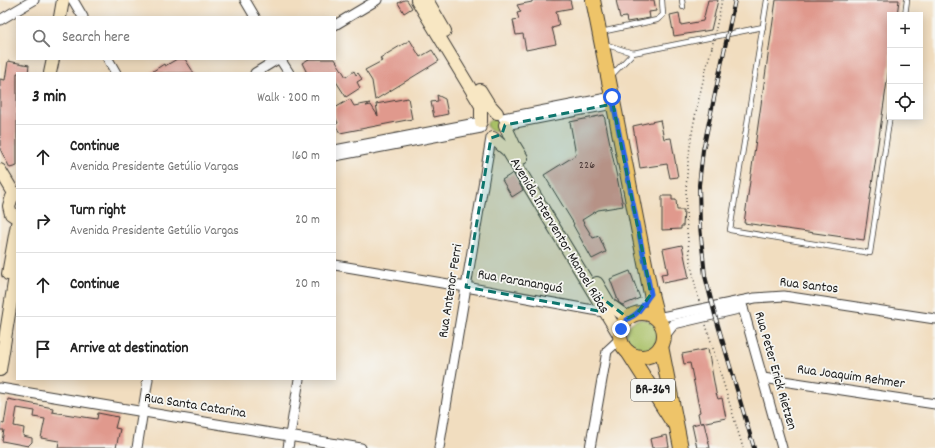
<!DOCTYPE html>
<html lang="en">
<head>
<meta charset="utf-8">
<style>
  body { margin:0; font-family:Dekko,sans-serif; background:#f2f2f2; color:#222 }
  .controls { position:absolute; right:12px; top:12px; display:grid; overflow:hidden; border-radius:0px; box-shadow:0 2px 10px #0003 }
  .controls button { width:36px; height:36px; display:grid; place-items:center; padding:0; border:0; border-bottom:1px solid #e0e0e0; background:#fff; color:#222; font:20px sans-serif }
  .stop { position:absolute; width:12px; height:12px; margin:-9px; border:3px solid #2563eb; border-radius:50%; background:#fff }
  .stop.end { background:#2563eb; border-color:#fff; box-shadow:0 1px 4px #0008 }
  .list { margin:0; padding:0; list-style:none }
  h2 { display:flex; justify-content:space-between; align-items:center; height:52px; margin:0; padding:0 16px; font-size:17px }
  h2 small { font-size:13px; font-weight:400; color:#767676 }
  .list li { display:grid; grid-template-columns:26px 1fr auto; gap:12px; align-items:center; box-sizing:border-box; height:64px; padding:0 16px; border-top:1px solid #e0e0e0 }
  .list b { display:block; font-size:15px; white-space:nowrap }
  .list p { margin:0; font-size:13px; white-space:nowrap; color:#767676 }
  .list em { font-size:13px; font-style:normal; color:#767676 }
  .icon { flex:none; width:22px; height:22px; fill:none; stroke:currentColor; stroke-width:2; stroke-linecap:round; stroke-linejoin:round }
  .map { position:relative; flex:none; width:935px; height:448px; overflow:hidden }
  .search { position:absolute; background:#fff; box-shadow:0 2px 10px #0003; left:16px; top:16px; width:320px; height:44px; display:flex; align-items:center; gap:10px; box-sizing:border-box; padding:0 14px; border-radius:0px; color:#767676; font-size:15px }
  .panel { position:absolute; background:#fff; box-shadow:0 2px 10px #0003; left:16px; top:72px; width:320px; height:308px; border-radius:0px }
  .map>svg:first-child { display:block }
  .green { fill:#a8c065; stroke:#626e40 }
  .building { fill:#e0998d }
  .lines { fill:none; stroke-linecap:round; stroke-linejoin:round }
  .lane-casing { stroke:#3c3934; stroke-width:6 }
  .street-casing { stroke:#3c3934; stroke-width:11 }
  .secondary-casing { stroke:#3c3934; stroke-width:14 }
  .primary-casing { stroke:#3c3934; stroke-width:16 }
  .path { stroke:#3c3934; stroke-width:1.5; stroke-dasharray:1 3; stroke-linecap:butt }
  .lane { stroke:#fff; stroke-width:4.5 }
  .street { stroke:#fff; stroke-width:9 }
  .secondary { stroke:#f8e7c3; stroke-width:12 }
  .primary { stroke:#eec469; stroke-width:14 }
  .rail-casing { stroke:#1c1c1c; stroke-width:4 }
  .rail { stroke:#f6f6f2; stroke-width:2.5; stroke-dasharray:8; stroke-linecap:butt }
  .path-bridge { stroke:#3c3934; stroke-width:1.5; stroke-dasharray:1 3; stroke-linecap:butt }
  .route { stroke:#2563eb; stroke-width:5 }
  .marked { fill:#0f766e; fill-opacity:0.2; stroke:#0f766e; stroke-width:3; stroke-dasharray:8 5; stroke-linejoin:round }
  .labels { text-anchor:middle; dominant-baseline:central; stroke-width:3.5; stroke-linejoin:round; paint-order:stroke }
  .number-label { font-size:12px; fill:#4d3b38 }
  .shield { fill:#f6f6f2; stroke:#5d5d5c; stroke-width:1 }
  .shield-label { font-size:13px; font-weight:bold; fill:#1c1c1c }
  .street-label { font-size:14px; fill:#1c1c1c; stroke:#f6f6f2 }
</style>
</head>
<body>
<div class="map">
<svg width="935" height="448" viewBox="0 0 935 448">
  <rect width="100%" height="100%" fill="#f6f6f2"/>
  <filter id="ink" filterUnits="userSpaceOnUse"><feTurbulence type="fractalNoise" baseFrequency=".025" numOctaves="2"/><feDisplacementMap in="SourceGraphic" scale="8" xChannelSelector="R" yChannelSelector="G"/><feConvolveMatrix kernelMatrix="1 2 1 2 8 2 1 2 1" color-interpolation-filters="sRGB"/></filter>
  <filter id="wash" filterUnits="userSpaceOnUse"><feTurbulence type="fractalNoise" baseFrequency=".012" numOctaves="4" result="noise"/><feDisplacementMap in="SourceGraphic" scale="16" xChannelSelector="R" yChannelSelector="G"/><feGaussianBlur stdDeviation="0.9" result="paint"/><feColorMatrix in="noise" values="0 0 0 0 0 0 0 0 0 0 0 0 0 0 0 0 0 1.4 0 .05"/><feComposite in="paint" operator="in"/></filter>
  <g filter="url(#wash)">
    <rect width="100%" height="100%" fill="#f1ddbf"/>
    <g class="green">
      <circle cx="493" cy="125" r="6"/>
      <circle cx="642" cy="335" r="16"/>
    </g>
    <g id="blocks">
      <g class="building">
        <path d="M404,0H407L412,8L404,13L398,3Z"/>
        <path d="M532,0H570L572,8L556,11L559,26L552,28L556,44L526,50L523,34L516,35L513,20L519,19L517,13L521,12L517,5L532,2Z"/>
        <path d="M616,0H654L656,11L649,12L650,18L627,22L626,17L620,18Z"/>
        <path d="M708,0H718L711,30L674,36L670,15L679,13L681,25L703,21Z"/>
        <path d="M776,0H899L897,15H890V61L864,240L744,223Z"/>
        <path d="M410,40L420,57L432,50L439,61L375,100L372,81L365,70L382,61L380,58Z"/>
        <path d="M177,59H185L194,73H150L164,64L165,66Z"/>
        <path d="M309,59H335L346,77L354,71L356,75L358,73L362,79L357,82L360,88L346,97L335,80V73H307L302,63Z"/>
        <path d="M8,61L29,65L28,73H17V166L10,168L0,149V79L5,80Z"/>
        <path d="M437,95L445,99L448,114L434,117L431,102L438,101Z"/>
        <path d="M408,98L412,119L340,133L335,125L338,123L335,117V108L350,99L354,106L370,103L366,106L371,105L378,116L376,104Z"/>
        <path d="M604,115L623,206L598,210L582,220L593,238L599,236L606,252L592,259L573,225L574,224L544,175L576,155L570,122Z"/>
        <path d="M660,120L664,139L671,138L678,177L670,178L667,164L640,168L633,126Z"/>
        <path d="M513,173L523,190L512,197L502,180Z"/>
        <path d="M662,196H672V200H676L677,210H684L683,226H681V229L662,230Z"/>
        <path d="M682,245L689,278L663,283L661,274L668,273L663,249Z"/>
        <path d="M630,271L640,298L623,305L619,303L610,279Z"/>
        <path d="M708,349L716,393L718,399L722,398L726,418L701,423H704L710,448H697L692,425L700,423L698,413L700,412L690,363L684,364L682,354Z"/>
        <path d="M8,399L53,408L52,412L97,419L98,413L118,417L115,428L120,429L116,448H58L59,441L41,438L45,419L34,417L35,411L17,408L14,426L24,428L23,436L32,438V442L28,446L2,441L4,430H0V423L4,424Z"/>
        <path d="M667,435L669,447L652,448L650,439Z"/>
      </g>
    </g>
  </g>
  <g filter="url(#ink)">
    <use href="#blocks" fill-opacity="0" stroke="#3c3934" stroke-width="1"/>
    <g class="lines">
      <g class="lane-casing">
        <g id="lane">
          <path d="M682,0L683,7"/>
          <path d="M767,0L730,230L870,253L890,115"/>
          <path d="M905,15L907,0"/>
          <path d="M601,32L657,20L663,15L662,0"/>
          <path d="M604,44L633,53L763,27"/>
          <path d="M611,76L633,53"/>
        </g>
      </g>
      <g class="street-casing">
        <g id="street">
          <path d="M73,0L83,17"/>
          <path d="M245,0L255,17"/>
          <path d="M0,20L34,0"/>
          <path d="M335,25L377,0"/>
          <path d="M108,59L116,73"/>
          <path d="M280,59L289,73"/>
          <path d="M255,73L278,59"/>
          <path d="M503,118L612,97"/>
          <path d="M505,125L613,104"/>
          <path d="M335,150L481,122"/>
          <path d="M335,156L481,128"/>
          <path d="M335,265L466,287L604,312"/>
          <path d="M741,301L782,448"/>
          <path d="M657,318L755,298L784,296L935,319"/>
          <path d="M664,337L674,324L743,308"/>
          <path d="M763,378L935,404"/>
          <path d="M0,388L361,448"/>
          <path d="M137,448L148,379"/>
          <path d="M288,448L299,379"/>
          <path d="M439,448L491,138"/>
          <path d="M590,448L607,351L621,338"/>
        </g>
      </g>
      <g class="secondary-casing">
        <g id="secondary">
          <path d="M417,0L481,106V122"/>
          <path d="M427,0L445,31"/>
          <path d="M60,17L63,0"/>
          <path d="M50,73L53,59"/>
          <path d="M480,90L488,103L497,113"/>
          <path d="M505,125L514,145L522,158"/>
          <path d="M493,138L508,151L621,338"/>
          <path d="M0,170L15,195"/>
          <path d="M17,194L12,197L9,206L11,214L17,218"/>
          <path d="M8,274L17,224"/>
          <path d="M597,283L610,305L628,318"/>
          <path d="M0,370L17,264"/>
        </g>
      </g>
      <g class="primary-casing">
        <g id="primary">
          <path d="M593,0L651,294L657,318"/>
          <circle cx="642" cy="335" r="22"/>
          <path d="M661,346L681,448"/>
          <path d="M628,352L672,421"/>
        </g>
      </g>
      <g class="path">
        <path d="M716,28L722,0"/>
        <path d="M699,301C675,208 687,137 712,47"/>
        <path d="M706,325L743,448"/>
      </g>
      <use href="#lane" class="lane"/>
      <use href="#street" class="street"/>
      <use href="#secondary" class="secondary"/>
      <use href="#primary" class="primary"/>
      <g class="rail-casing">
        <path id="rail" d="M735,0L703,150L699,185L700,226L705,276L715,315L754,448"/>
      </g>
      <use href="#rail" class="rail"/>
      <path class="path-bridge" d="M712,47L716,28"/>
    </g>
  </g>
  <g class="lines" filter="url(#ink)">
    <path class="route" d="M612,97L651,294C646,300 642,308 637,313C629,320 626,317 621,329"/>
  </g>
  <path class="marked" d="M613,104L651,294L637,314L628,318L594,292L604,312L466,287L491,138L502,134L505,125Z"/>
  <g class="labels">
    <g class="number-label">
      <text x="587" y="165">226</text>
    </g>
    <rect class="shield" x="631" y="379" width="44" height="22" rx="3"/>
    <g class="shield-label">
      <text x="653" y="390">BR-369</text>
    </g>
    <g class="street-label">
      <text transform="translate(559 236) rotate(59)">Avenida Interventor Manoel Ribas</text>
      <text transform="translate(520 282) rotate(10)">Rua Parananguá</text>
      <text transform="translate(809 286) rotate(7)">Rua Santos</text>
      <text transform="translate(451 291) rotate(-81)">Rua Antenor Ferri</text>
      <text transform="translate(775 371) rotate(74)">Rua Peter Erick Rietzen</text>
      <text transform="translate(851 377) rotate(8)">Rua Joaquim Rehmer</text>
      <text transform="translate(195 406) rotate(9)">Rua Santa Catarina</text>
    </g>
  </g>
</svg>
<div class="controls">
<button>+</button>
<button>−</button>
<button><svg class="icon" aria-label="locate" viewBox="0 0 24 24"><circle cx="12" cy="12" r="6"/><path d="M12 2v4M12 18v4M2 12h4M18 12h4"/></svg></button>
</div>
<div class="stop" style="left:612px;top:97px"></div>
<div class="stop end" style="left:621px;top:329px"></div>
<div class="search"><svg class="icon" aria-label="search" viewBox="0 0 24 24"><circle cx="10" cy="10" r="6"/><path d="M15 15l6 6"/></svg>Search here</div>
<section class="panel">
<h2>3 min<small>Walk · 200 m</small></h2>
<ul class="list">
<li><svg class="icon" aria-label="ahead" viewBox="0 0 24 24"><path d="M12 20V5M6 11l6-6 6 6"/></svg><div><b>Continue</b><p>Avenida Presidente Getúlio Vargas</p></div><em>160 m</em></li>
<li><svg class="icon" aria-label="right" viewBox="0 0 24 24"><path d="M7 20v-9h11M14 6l5 5-5 5"/></svg><div><b>Turn right</b><p>Avenida Presidente Getúlio Vargas</p></div><em>20 m</em></li>
<li><svg class="icon" aria-label="ahead" viewBox="0 0 24 24"><path d="M12 20V5M6 11l6-6 6 6"/></svg><div><b>Continue</b></div><em>20 m</em></li>
<li><svg class="icon" aria-label="arrive" viewBox="0 0 24 24"><path d="M6 21V4h12l-3 4 3 4H6"/></svg><div><b>Arrive at destination</b></div></li>
</ul>
</section>
</div>
</body>
</html>
